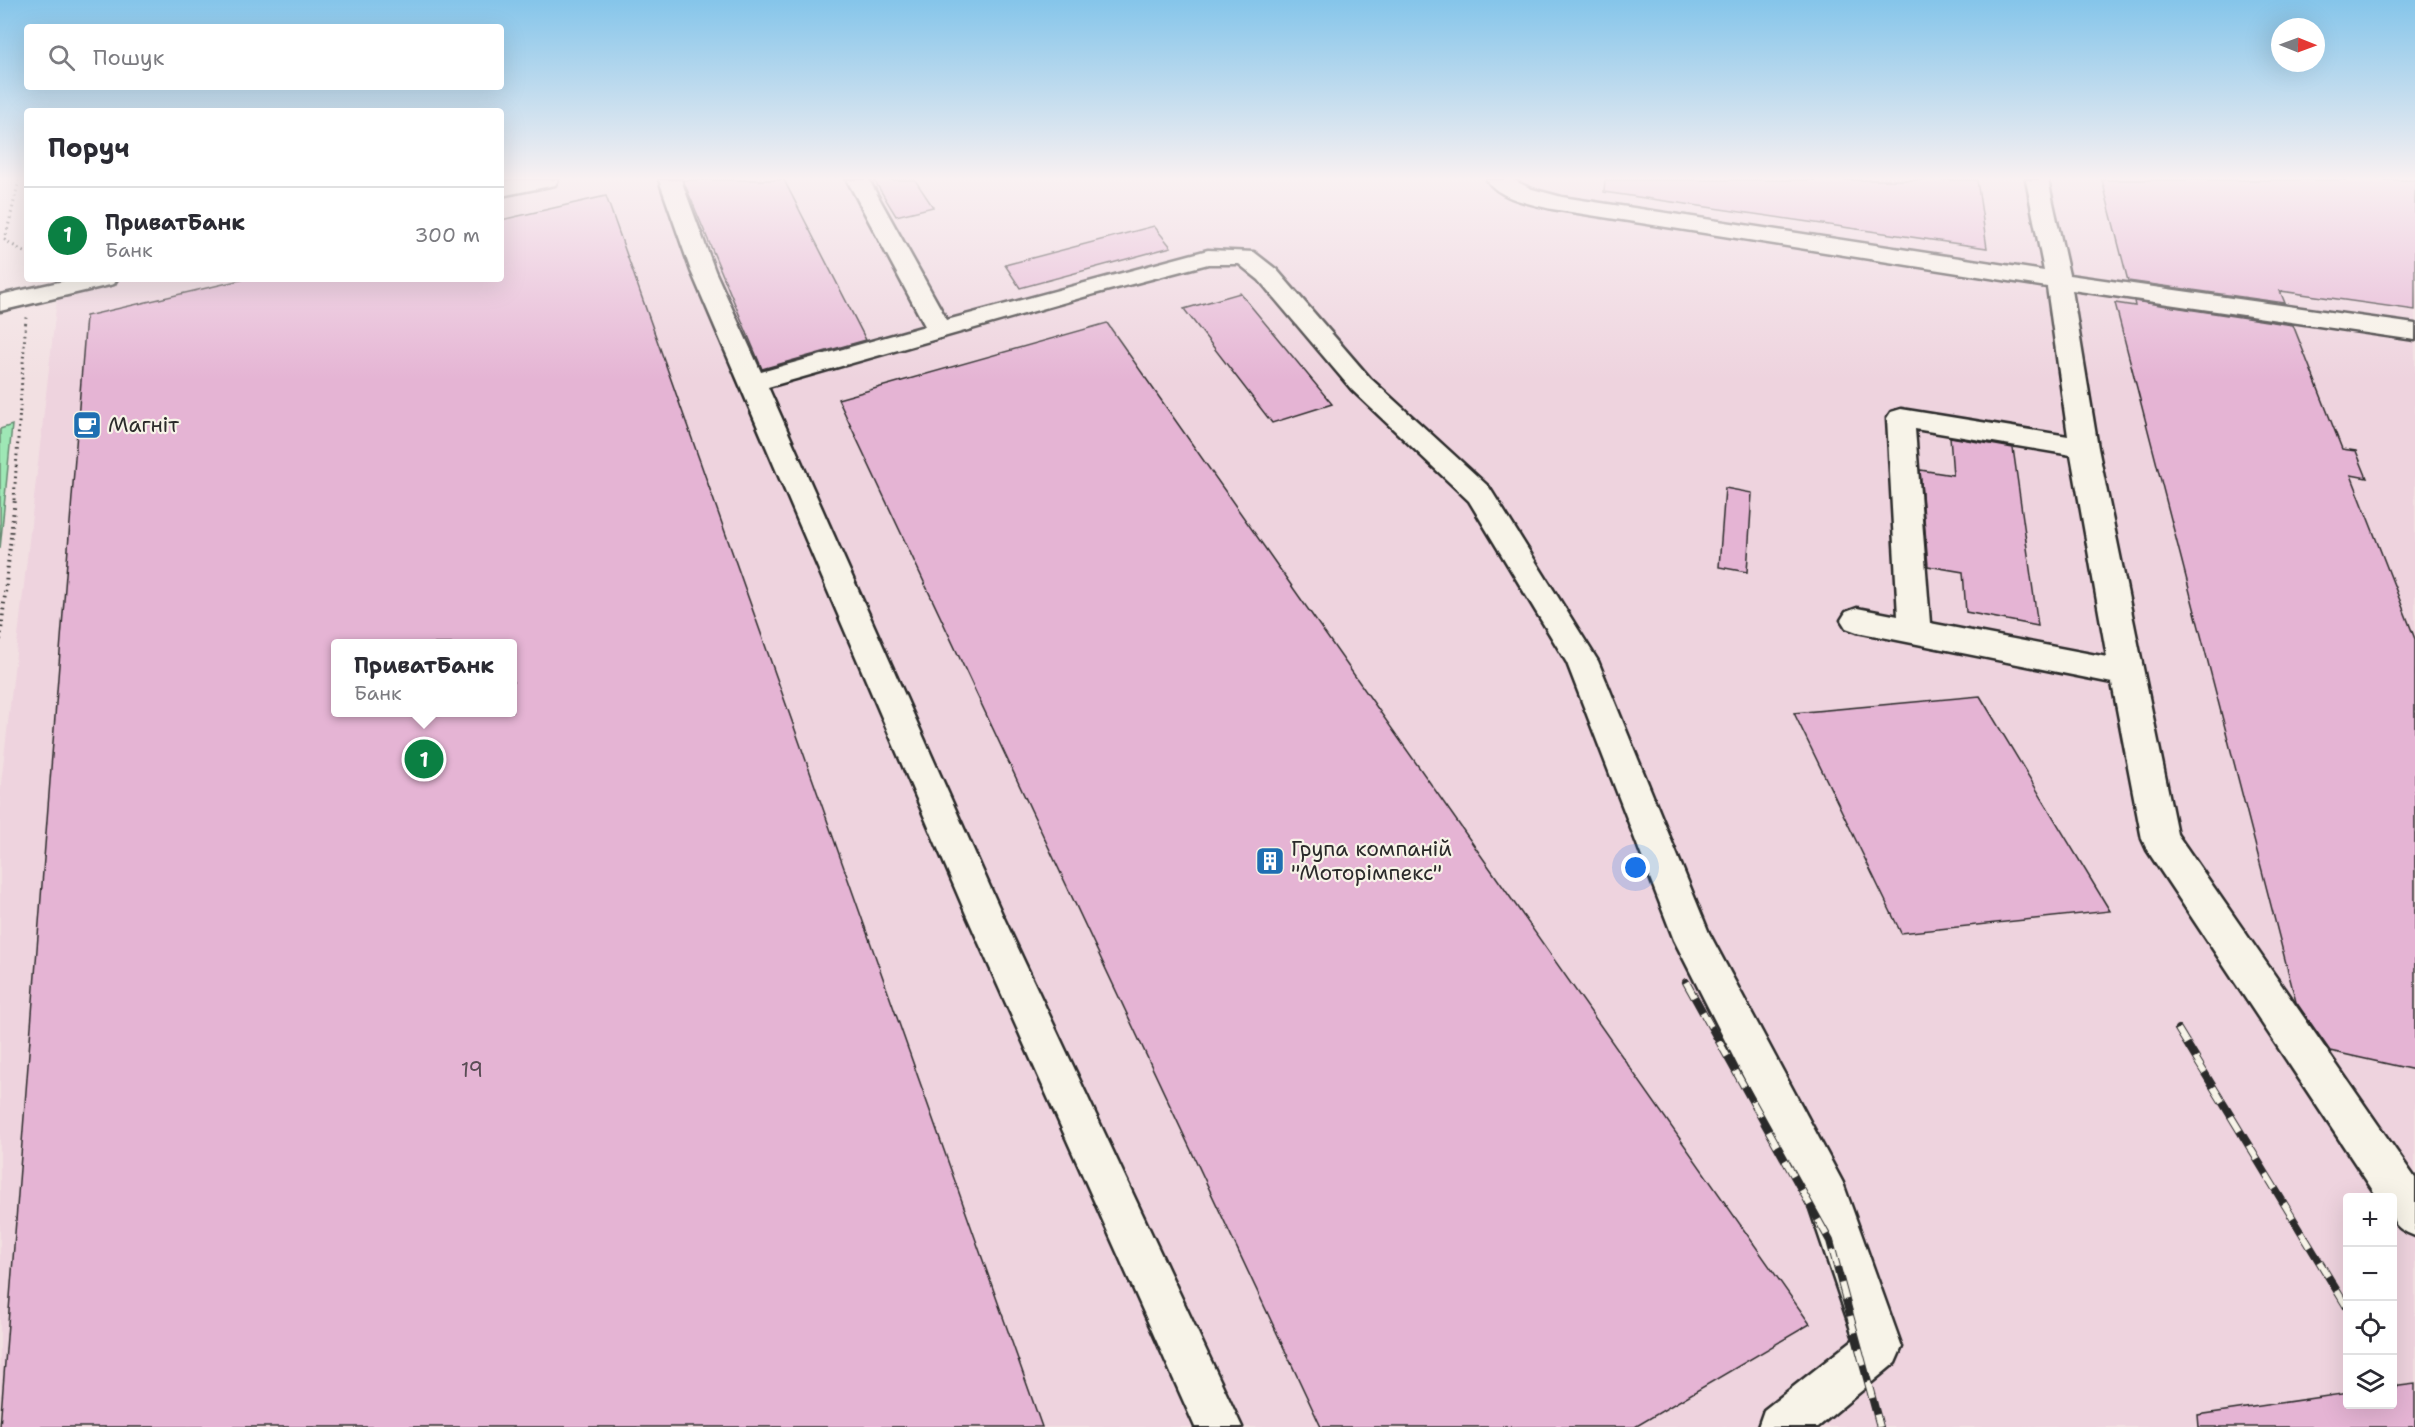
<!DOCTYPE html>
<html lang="uk">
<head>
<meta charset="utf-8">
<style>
  body { margin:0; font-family:"Shantell Sans",sans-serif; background:#f7f7f7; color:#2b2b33 }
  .controls { position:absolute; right:18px; bottom:18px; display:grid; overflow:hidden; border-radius:6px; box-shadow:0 6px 24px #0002 }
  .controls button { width:54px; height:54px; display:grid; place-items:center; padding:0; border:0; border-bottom:2px solid #e1e1e2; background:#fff; color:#2b2b33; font:30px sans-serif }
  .compass { position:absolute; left:2271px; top:18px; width:54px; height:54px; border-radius:50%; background:#fff; box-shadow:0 6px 24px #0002; rotate:91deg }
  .you { position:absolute; left:1636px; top:868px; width:21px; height:21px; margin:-15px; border:4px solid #fff; border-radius:50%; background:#1a73e8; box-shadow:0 0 0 9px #1a73e833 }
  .badge { display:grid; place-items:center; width:39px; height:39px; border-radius:50%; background:#0b8043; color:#fff; font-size:20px; font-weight:700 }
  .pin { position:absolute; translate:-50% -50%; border:3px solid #fff; box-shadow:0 2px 6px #0006 }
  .popup { position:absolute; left:331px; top:639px; width:186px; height:78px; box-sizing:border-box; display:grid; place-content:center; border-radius:6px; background:#fff; filter:drop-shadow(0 2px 4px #0005); font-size:20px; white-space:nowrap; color:#7c7c81 }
  .popup b { font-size:22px; color:#2b2b33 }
  .popup::after { content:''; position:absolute; left:50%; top:100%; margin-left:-12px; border:12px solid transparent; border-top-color:#fff }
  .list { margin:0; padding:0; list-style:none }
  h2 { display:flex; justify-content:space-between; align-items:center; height:78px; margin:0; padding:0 24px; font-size:26px }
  h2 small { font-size:20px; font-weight:400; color:#7c7c81 }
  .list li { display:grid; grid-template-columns:39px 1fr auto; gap:18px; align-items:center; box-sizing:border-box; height:96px; padding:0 24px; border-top:2px solid #e1e1e2 }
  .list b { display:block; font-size:22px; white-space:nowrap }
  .list p { margin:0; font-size:20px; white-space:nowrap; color:#7c7c81 }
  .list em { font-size:20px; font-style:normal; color:#7c7c81 }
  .icon { flex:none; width:33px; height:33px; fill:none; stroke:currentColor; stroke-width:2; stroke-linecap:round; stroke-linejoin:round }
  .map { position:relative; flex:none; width:2415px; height:1427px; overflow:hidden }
  .search { position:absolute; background:#fff; box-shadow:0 6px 24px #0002; left:24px; top:24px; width:480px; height:66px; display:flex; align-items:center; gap:15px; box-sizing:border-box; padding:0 21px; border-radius:6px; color:#7c7c81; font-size:22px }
  .panel { position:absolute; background:#fff; box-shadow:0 6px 24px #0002; left:24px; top:108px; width:480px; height:174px; border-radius:6px }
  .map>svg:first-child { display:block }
  .built { fill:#eed3de; fill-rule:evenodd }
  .green { fill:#9ee7b5; stroke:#648970; stroke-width:1.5 }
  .building { fill:#e5b4d4; stroke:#2b2b2b; stroke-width:1.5; fill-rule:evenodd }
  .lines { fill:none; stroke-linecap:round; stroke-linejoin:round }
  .minor-casing { stroke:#2b2b2b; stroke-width:5 }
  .path-far1 { stroke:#2b2b2b; stroke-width:3; stroke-dasharray:1.5 4; stroke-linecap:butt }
  .path { stroke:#2b2b2b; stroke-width:4; stroke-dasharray:1.5 4.5; stroke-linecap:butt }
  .minor { fill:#f7f3e8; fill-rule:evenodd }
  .rail-casing { stroke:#2b2b2b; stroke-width:8 }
  .rail { stroke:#f7f3e8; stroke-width:6; stroke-dasharray:17; stroke-linecap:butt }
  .labels { text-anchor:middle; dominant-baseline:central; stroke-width:4.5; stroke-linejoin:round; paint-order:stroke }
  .poi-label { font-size:21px; fill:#2b2b2b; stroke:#f7f3e8; text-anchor:start }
  .near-number-label { font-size:21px; fill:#5a4d55 }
</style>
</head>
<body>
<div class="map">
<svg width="2415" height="1427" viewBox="0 0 2415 1427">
  <rect width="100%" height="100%" fill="#f2e0e2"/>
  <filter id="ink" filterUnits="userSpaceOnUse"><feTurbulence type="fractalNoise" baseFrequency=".0167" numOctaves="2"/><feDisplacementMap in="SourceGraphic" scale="12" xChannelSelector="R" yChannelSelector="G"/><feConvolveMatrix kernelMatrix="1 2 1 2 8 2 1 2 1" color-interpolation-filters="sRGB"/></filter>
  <g filter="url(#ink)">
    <path class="built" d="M501,180H2415V1427H0V792L57,299L64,279H501ZM336,644H512V712H336ZM2348,1198H2392V1404H2348Z"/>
    <path class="green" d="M12,425L0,549V429Z"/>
    <g class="building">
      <path d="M683,180H784L866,340L762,369Z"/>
      <path d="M874,180H915L933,207L896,216Z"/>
      <path d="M1605,180H1977L1987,248L1604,192Z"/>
      <path d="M2102,180H2415V310L2280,291L2285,303L2128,281Z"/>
      <path d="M606,196L1042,1427H0L86,316L245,279H501V220ZM336,644H513V712H336Z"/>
      <path d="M1154,226L1171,247L1020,288L1005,265Z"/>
      <path d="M1240,293L1332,404L1272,423L1184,309Z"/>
      <path d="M2134,301L2293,325L2342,449L2356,451L2367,478L2351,475L2415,639V1070L2330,1051L2296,1002L2115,303L2135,306Z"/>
      <path d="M1107,323L1810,1324L1635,1427H1321L838,399Z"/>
      <path d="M1950,437L2013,448L2038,626L1966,612L1963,572L1928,566L1920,470L1953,475Z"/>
      <path d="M1725,488L1752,493L1747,572L1719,567Z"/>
      <path d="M1980,696L2110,911L1901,933L1794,713Z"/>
      <path d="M2415,1384V1427H2199L2198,1415L2348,1393V1404H2392V1387Z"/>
    </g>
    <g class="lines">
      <g class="minor-casing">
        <g id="minor">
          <path d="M513,180H558L555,185L501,196V182Z"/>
          <path d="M659,180H681L715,271L761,372L925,326L847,180H869L947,320L1208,250L1254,252L1277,270L1370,378L1489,487L1598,661L1709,933L1843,1183L1902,1347L1895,1363L1818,1427H1758L1764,1410L1854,1339L1809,1206L1674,940L1567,663L1469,501L1352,390L1259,280L1239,264H1208L1094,294L768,387L1002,914L1242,1427H1195L966,914L691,271Z"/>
          <path d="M1487,180H1513L1532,189L1562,197L2044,271L2026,180H2048L2069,275L2415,324V340L2072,290L2098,448L2177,834L2415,1178V1236C2392,1227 2392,1221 2392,1198H2378L2147,850L2142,839L2112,683L1857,632L1846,628L1841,620L1846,612L1857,608L1898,616L1887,418L1891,412L1901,409L2068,436L2047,287L1552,209C1532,204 1499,199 1487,180ZM1915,429L2071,455L2107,657L1930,623Z"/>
          <path d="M73,279H117L114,284L0,311V295Z"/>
        </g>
      </g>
      <g class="path-far1">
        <path d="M19,180L5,240L27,254"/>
        <path d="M14,500L26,317"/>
      </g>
      <path class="path" d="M0,640L15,499"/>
      <use href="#minor" class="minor"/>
      <g class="rail-casing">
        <g id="rail">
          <path d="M1686,982L1830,1241L1880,1427"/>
          <path d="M2178,1029L2348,1309"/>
          <path d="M2392,1384L2394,1387"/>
        </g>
      </g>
      <use href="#rail" class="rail"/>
    </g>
  </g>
  <linearGradient id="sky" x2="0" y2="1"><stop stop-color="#85c5ea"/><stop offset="0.47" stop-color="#f9f1f2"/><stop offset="1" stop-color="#f9f1f2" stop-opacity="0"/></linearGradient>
  <rect width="2415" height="380" fill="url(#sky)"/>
  <defs>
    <g id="cafe-square" transform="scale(1.5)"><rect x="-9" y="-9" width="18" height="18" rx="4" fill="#1f6fb2" stroke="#f7f3e8"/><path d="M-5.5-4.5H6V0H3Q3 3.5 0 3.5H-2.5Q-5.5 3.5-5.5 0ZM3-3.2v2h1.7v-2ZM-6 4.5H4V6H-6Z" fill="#fff"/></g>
    <g id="building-square" transform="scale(1.5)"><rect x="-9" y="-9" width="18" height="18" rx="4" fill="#1f6fb2" stroke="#f7f3e8"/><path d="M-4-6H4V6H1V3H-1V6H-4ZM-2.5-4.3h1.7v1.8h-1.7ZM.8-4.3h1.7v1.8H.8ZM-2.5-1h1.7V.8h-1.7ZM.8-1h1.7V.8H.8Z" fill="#fff"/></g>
  </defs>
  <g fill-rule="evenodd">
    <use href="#cafe-square" x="87" y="425"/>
    <use href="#building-square" x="1270" y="861"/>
  </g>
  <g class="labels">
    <g class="poi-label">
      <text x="108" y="425">Магніт</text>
      <text x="1291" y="849">Група компаній<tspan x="1291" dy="24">"Моторімпекс"</tspan></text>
    </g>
    <g class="near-number-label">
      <text x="472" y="1070">19</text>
    </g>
  </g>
</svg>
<div class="controls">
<button>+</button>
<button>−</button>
<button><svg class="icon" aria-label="locate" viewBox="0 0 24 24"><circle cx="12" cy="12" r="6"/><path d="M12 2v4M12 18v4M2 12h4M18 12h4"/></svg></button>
<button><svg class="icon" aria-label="layers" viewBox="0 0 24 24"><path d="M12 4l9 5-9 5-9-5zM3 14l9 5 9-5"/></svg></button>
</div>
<svg class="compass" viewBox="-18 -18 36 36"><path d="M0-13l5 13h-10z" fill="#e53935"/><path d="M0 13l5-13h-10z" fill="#7c7c81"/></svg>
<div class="you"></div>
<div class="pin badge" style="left:424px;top:759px">1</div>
<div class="popup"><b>ПриватБанк</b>Банк</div>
<div class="search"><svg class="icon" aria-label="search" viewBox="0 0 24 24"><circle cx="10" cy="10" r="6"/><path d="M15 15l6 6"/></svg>Пошук</div>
<section class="panel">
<h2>Поруч<small></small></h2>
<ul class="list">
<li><span class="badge">1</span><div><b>ПриватБанк</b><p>Банк</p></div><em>300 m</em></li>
</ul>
</section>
</div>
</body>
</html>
